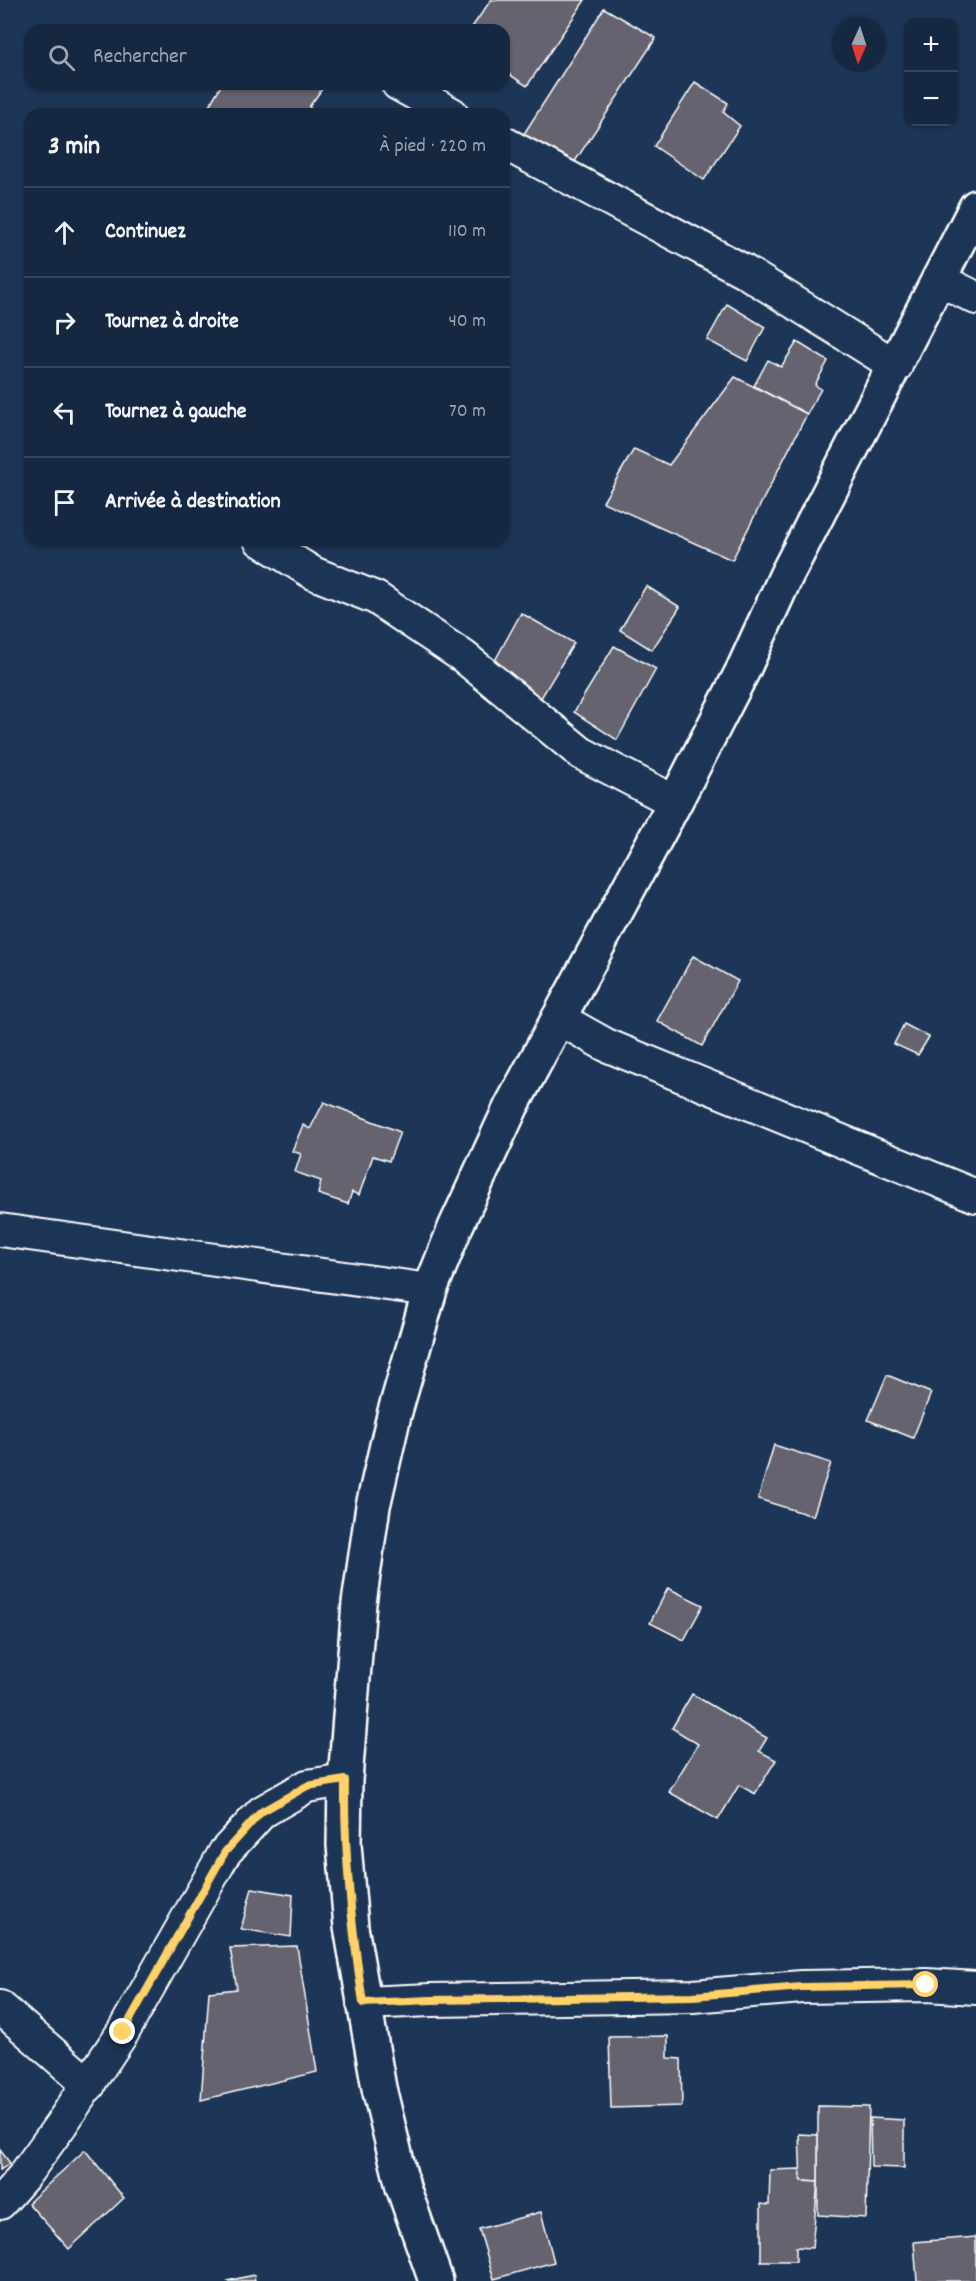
<!DOCTYPE html>
<html lang="fr">
<head>
<meta charset="utf-8">
<style>
  body { margin:0; font-family:Dekko,sans-serif; background:#23344c; color:#f1f3f6 }
  .controls { position:absolute; right:18px; top:18px; display:grid; overflow:hidden; border-radius:12px; box-shadow:0 2px 4px #0004 }
  .controls button { width:54px; height:54px; display:grid; place-items:center; padding:0; border:0; border-bottom:2px solid #35445a; background:#162841; color:#f1f3f6; font:30px sans-serif }
  .compass { position:absolute; left:832px; top:18px; width:54px; height:54px; border-radius:50%; background:#162841; box-shadow:0 2px 4px #0004; rotate:183deg }
  .stop { position:absolute; width:18px; height:18px; margin:-14px; border:4px solid #ffd166; border-radius:50%; background:#fff }
  .stop.end { background:#ffd166; border-color:#fff; box-shadow:0 2px 6px #0008 }
  .list { margin:0; padding:0; list-style:none }
  h2 { display:flex; justify-content:space-between; align-items:center; height:78px; margin:0; padding:0 24px; font-size:26px }
  h2 small { font-size:20px; font-weight:400; color:#9ea6b1 }
  .list li { display:grid; grid-template-columns:39px 1fr auto; gap:18px; align-items:center; box-sizing:border-box; height:90px; padding:0 24px; border-top:2px solid #35445a }
  .list b { display:block; font-size:22px; white-space:nowrap }
  .list em { font-size:20px; font-style:normal; color:#9ea6b1 }
  .icon { flex:none; width:33px; height:33px; fill:none; stroke:currentColor; stroke-width:2; stroke-linecap:round; stroke-linejoin:round }
  .map { position:relative; flex:none; width:976px; height:2281px; overflow:hidden }
  .search { position:absolute; background:#162841; box-shadow:0 2px 4px #0004; left:24px; top:24px; width:486px; height:66px; display:flex; align-items:center; gap:15px; box-sizing:border-box; padding:0 21px; border-radius:18px; color:#9ea6b1; font-size:22px }
  .panel { position:absolute; background:#162841; box-shadow:0 2px 4px #0004; left:24px; top:108px; width:486px; height:438px; border-radius:18px }
  .map>svg:first-child { display:block }
  .building { fill:#656470; stroke:#fff; stroke-width:1.5 }
  .lines { fill:none; stroke-linecap:round; stroke-linejoin:round }
  .minor-casing { stroke:#fff; stroke-width:36 }
  .tertiary-casing { stroke:#fff; stroke-width:38 }
  .minor { stroke:#1d3557; stroke-width:32 }
  .tertiary { stroke:#1d3557; stroke-width:33 }
  .route { stroke:#ffd166; stroke-width:8 }
</style>
</head>
<body>
<div class="map">
<svg width="976" height="2281" viewBox="0 0 976 2281">
  <rect width="100%" height="100%" fill="#1d3557"/>
  <filter id="ink" filterUnits="userSpaceOnUse"><feTurbulence type="fractalNoise" baseFrequency=".0167" numOctaves="2"/><feDisplacementMap in="SourceGraphic" scale="12" xChannelSelector="R" yChannelSelector="G"/><feConvolveMatrix kernelMatrix="1 2 1 2 8 2 1 2 1" color-interpolation-filters="sRGB"/></filter>
  <g filter="url(#ink)">
    <g class="building">
      <path d="M491,0H585L527,86L504,71V30H470Z"/>
      <path d="M604,8L656,38L570,169L520,140Z"/>
      <path d="M695,82L728,103L723,112L740,126L704,180L654,146Z"/>
      <path d="M222,84H322L325,85L309,107L317,114H204Z"/>
      <path d="M727,304L765,327L747,361L707,340Z"/>
      <path d="M797,342L828,361L815,385L821,389L807,414L754,386L768,360L781,367Z"/>
      <path d="M735,377L807,414L732,560L603,502L634,449L669,465Z"/>
      <path d="M646,586L680,607L652,650L620,630Z"/>
      <path d="M521,613L574,643L538,703L492,666Z"/>
      <path d="M614,646L656,669L617,740L574,712Z"/>
      <path d="M693,956L738,981L702,1046L657,1021Z"/>
      <path d="M904,1024L929,1037L918,1055L894,1044Z"/>
      <path d="M324,1102L400,1132L389,1161L373,1156L359,1195L352,1192L348,1204L318,1194L321,1181L295,1172L301,1154L292,1151L303,1125L310,1129Z"/>
      <path d="M887,1375L931,1393L913,1438L868,1420Z"/>
      <path d="M774,1445L831,1463L813,1516L758,1499Z"/>
      <path d="M668,1588L703,1605L684,1640L650,1623Z"/>
      <path d="M692,1694L767,1738L759,1751L776,1760L755,1794L739,1785L718,1820L669,1792L698,1744L672,1728Z"/>
      <path d="M252,1888L293,1895L291,1937L241,1929Z"/>
      <path d="M297,1946L317,2072L201,2100L209,1992L237,1989L230,1948Z"/>
      <path d="M668,2036V2058L681,2059L682,2106L611,2108L609,2037Z"/>
      <path d="M818,2106L869,2107L866,2218L818,2215Z"/>
      <path d="M870,2118L904,2120V2168L871,2167Z"/>
      <path d="M799,2134L818,2135V2182L801,2181Z"/>
      <path d="M0,2150L10,2163L0,2170Z"/>
      <path d="M85,2150L124,2198L69,2249L28,2203Z"/>
      <path d="M800,2169L801,2181L818,2182L812,2248L796,2247V2261H761V2204L769,2205L770,2170Z"/>
      <path d="M541,2212L554,2262L494,2279L479,2229Z"/>
      <path d="M976,2237V2281H917L914,2242Z"/>
      <path d="M254,2275L255,2281H227Z"/>
    </g>
    <g class="lines">
      <g class="minor-casing">
        <g id="minor">
          <path d="M398,84L452,114"/>
          <path d="M504,143L744,271L896,366"/>
          <path d="M938,279L976,298"/>
          <path d="M260,540L313,573L376,598L464,657L581,753L675,802"/>
          <path d="M558,1018L606,1045L976,1196"/>
          <path d="M0,1230L430,1290"/>
          <path d="M363,2003L431,2000L693,1996L802,1987L926,1985L976,1988"/>
          <path d="M0,2007L89,2085"/>
          <path d="M0,2203L23,2177L60,2126L123,2032L225,1852L262,1812L307,1786L345,1780"/>
        </g>
      </g>
      <g class="tertiary-casing">
        <path id="tertiary" d="M436,2281L403,2187L379,2088L351,1927L344,1845L345,1780L359,1603L373,1506L394,1415L430,1290L455,1228L511,1107L675,802L743,670L786,576L976,207"/>
      </g>
      <use href="#minor" class="minor"/>
      <use href="#tertiary" class="tertiary"/>
    </g>
  </g>
  <g class="lines" filter="url(#ink)">
    <path class="route" d="M123,2032L225,1852L261,1812L307,1786L345,1780C344,1856 352,1928 363,2003L431,2000L693,1996L802,1987L926,1985"/>
  </g>
</svg>
<div class="controls">
<button>+</button>
<button>−</button>
</div>
<svg class="compass" viewBox="-18 -18 36 36"><path d="M0-13l5 13h-10z" fill="#e53935"/><path d="M0 13l5-13h-10z" fill="#9ea6b1"/></svg>
<div class="stop" style="left:926px;top:1985px"></div>
<div class="stop end" style="left:123px;top:2032px"></div>
<div class="search"><svg class="icon" aria-label="search" viewBox="0 0 24 24"><circle cx="10" cy="10" r="6"/><path d="M15 15l6 6"/></svg>Rechercher</div>
<section class="panel">
<h2>3 min<small>À pied · 220 m</small></h2>
<ul class="list">
<li><svg class="icon" aria-label="ahead" viewBox="0 0 24 24"><path d="M12 20V5M6 11l6-6 6 6"/></svg><div><b>Continuez</b></div><em>110 m</em></li>
<li><svg class="icon" aria-label="right" viewBox="0 0 24 24"><path d="M7 20v-9h11M14 6l5 5-5 5"/></svg><div><b>Tournez à droite</b></div><em>40 m</em></li>
<li><svg class="icon" aria-label="left" viewBox="0 0 24 24"><path d="M17 20v-9H6M10 6l-5 5 5 5"/></svg><div><b>Tournez à gauche</b></div><em>70 m</em></li>
<li><svg class="icon" aria-label="arrive" viewBox="0 0 24 24"><path d="M6 21V4h12l-3 4 3 4H6"/></svg><div><b>Arrivée à destination</b></div></li>
</ul>
</section>
</div>
</body>
</html>
